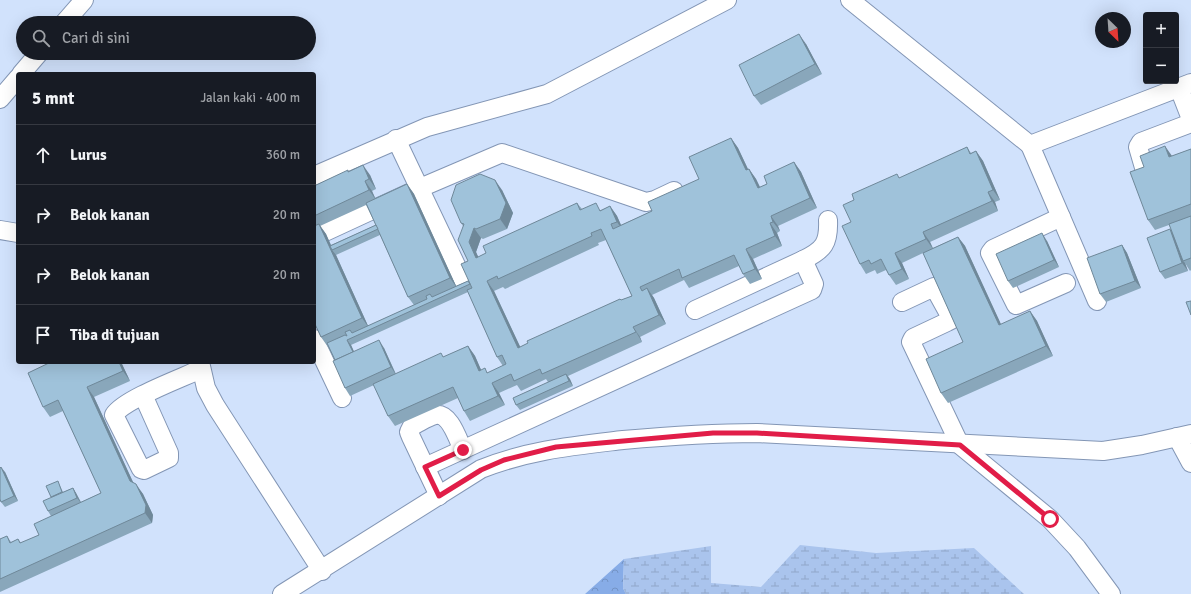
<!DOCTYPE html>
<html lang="id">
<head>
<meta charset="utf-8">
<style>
  body { margin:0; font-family:Signika,sans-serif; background:#242831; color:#f1f3f6 }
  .controls { position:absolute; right:12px; top:12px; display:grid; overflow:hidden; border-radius:4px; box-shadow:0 4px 16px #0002 }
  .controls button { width:36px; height:36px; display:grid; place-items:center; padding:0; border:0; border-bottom:1px solid #363941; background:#171b24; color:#f1f3f6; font:20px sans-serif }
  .compass { position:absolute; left:1095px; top:12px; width:36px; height:36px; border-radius:50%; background:#171b24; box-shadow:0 4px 16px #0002; rotate:155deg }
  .stop { position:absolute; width:12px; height:12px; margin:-9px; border:3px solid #e11d48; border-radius:50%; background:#fff }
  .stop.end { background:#e11d48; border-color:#fff; box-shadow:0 1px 4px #0008 }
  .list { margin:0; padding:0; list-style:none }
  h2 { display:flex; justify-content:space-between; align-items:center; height:52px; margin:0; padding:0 16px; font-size:17px }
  h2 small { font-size:13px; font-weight:400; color:#9ea1a6 }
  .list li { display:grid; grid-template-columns:26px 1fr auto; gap:12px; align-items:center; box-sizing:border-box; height:60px; padding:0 16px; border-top:1px solid #363941 }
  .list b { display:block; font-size:15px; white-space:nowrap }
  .list em { font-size:13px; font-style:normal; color:#9ea1a6 }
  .icon { flex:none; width:22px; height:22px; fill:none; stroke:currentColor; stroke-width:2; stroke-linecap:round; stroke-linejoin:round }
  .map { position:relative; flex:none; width:1191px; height:594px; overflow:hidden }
  .search { position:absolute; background:#171b24; box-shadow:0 4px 16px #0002; left:16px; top:16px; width:300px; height:44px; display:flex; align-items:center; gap:10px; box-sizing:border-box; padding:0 14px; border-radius:22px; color:#9ea1a6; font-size:15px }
  .panel { position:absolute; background:#171b24; box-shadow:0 4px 16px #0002; left:16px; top:72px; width:300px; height:292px; border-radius:4px }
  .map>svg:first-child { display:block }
  .forest { fill:url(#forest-crowns) }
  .wetland { fill:url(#wetland-marsh) }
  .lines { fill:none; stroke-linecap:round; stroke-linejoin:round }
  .minor-casing { stroke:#8396b5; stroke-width:20 }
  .minor { stroke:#fff; stroke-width:18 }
  .wall { fill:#89a7bb; fill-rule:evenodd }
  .shaded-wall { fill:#6f8899 }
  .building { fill:#9fc2da; stroke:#6f8899; fill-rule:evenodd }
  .route { stroke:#e11d48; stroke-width:5 }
</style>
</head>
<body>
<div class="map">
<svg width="1191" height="594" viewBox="0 0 1191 594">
  <defs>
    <pattern id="forest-crowns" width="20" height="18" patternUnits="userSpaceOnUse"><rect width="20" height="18" fill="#87ace7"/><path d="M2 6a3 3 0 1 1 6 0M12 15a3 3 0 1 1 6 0" fill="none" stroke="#7393c5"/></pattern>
    <pattern id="wetland-marsh" width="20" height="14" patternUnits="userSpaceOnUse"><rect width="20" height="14" fill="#aac4ed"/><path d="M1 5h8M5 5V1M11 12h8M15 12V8" fill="none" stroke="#91a7ca"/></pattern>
  </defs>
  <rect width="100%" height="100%" fill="#d1e2fc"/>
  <path class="forest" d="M624,559L623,588L626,594H585Z"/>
  <path class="wetland" d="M800,545L876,553L974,548L1024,594H626L623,588L624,559L711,546V583L761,587Z"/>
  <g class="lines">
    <g class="minor-casing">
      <g id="minor">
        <path d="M850,0L1030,145L1191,83"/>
        <path d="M64,23L84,0"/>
        <path d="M21,74L39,53"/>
        <path d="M1179,88L1191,119"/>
        <path d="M0,99L18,78"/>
        <path d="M396,139L464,282"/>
        <path d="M1030,145L1097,301"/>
        <path d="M1145,171L1138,147L1141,142L1191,123"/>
        <path d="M314,176L427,127L547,94L727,0"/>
        <path d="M1061,217L993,249L990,253L1016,305L1066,283"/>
        <path d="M0,230L18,233"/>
        <path d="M314,237L420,188L502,153L646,202L655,200L674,191"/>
        <path d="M902,302L934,287L950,316L951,320L947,322L913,338L911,342L960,445L1050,519L1077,548L1111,594"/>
        <path d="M695,310L803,260"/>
        <path d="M314,339L342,398"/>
        <path d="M200,362L206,388L215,405L322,571"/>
        <path d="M143,395L169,453V458L144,470L141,469L114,415C124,399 182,378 201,369"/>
        <path d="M1177,437L1191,463"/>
        <path d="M425,467L812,290L814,284L803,260C824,250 829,243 828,220"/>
        <path d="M439,496L411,437L409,432L412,426C419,423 427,417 435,415C450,412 458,440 463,450"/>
        <path d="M282,594L481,469C529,450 573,446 623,440C668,436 712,433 757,433L1103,451L1142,445L1191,434"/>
      </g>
    </g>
    <use href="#minor" class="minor"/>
  </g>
  <g class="wall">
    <path d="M806,44L822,74L761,105L754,96Z"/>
    <path d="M731,138L738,148L748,169H749L756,179L760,187L767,184L794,162L801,172L817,208L778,226L780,231L777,233L782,246L753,259L762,279L750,284L743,274L739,266L689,288L684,280L652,295L654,298L666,324L640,337L642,342L568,376L573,386L520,410L516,405L548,382L546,379L521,391L517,385L499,393L505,405L470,421L464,411L458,398L395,426L388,416L374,385L350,396L345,388L335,360L328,347L321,337L314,322V186L349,172L370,175L376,189L372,191L375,198L407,184L414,194L456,286L468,281V261L463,226L461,223L502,190L513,213L507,229L483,239L481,238L476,252L478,257L486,253L577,203L582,209L601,210L610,206L617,216L621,225L652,211L699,179ZM366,205L376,225L331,245L326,234L320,226ZM380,235L408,297L414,305L368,326L336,255ZM606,240L632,296L621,300L620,299L520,347L494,291L503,287L505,289L599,245L598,243ZM468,292L497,357L503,366L488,373L481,370L475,356L468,346L444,357L396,374L384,348L354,352L351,345Z"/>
    <path d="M967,147L971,153L976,151L983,161L1000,200L995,202L998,211L930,242L933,248L958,237L965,246L1001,325L1030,311L1037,321L1053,356L948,403L941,393L963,342L923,253L902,263L909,279L896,285L889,275L886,270L877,274L875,270L866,274L860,264L851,222L900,178Z"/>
    <path d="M1191,149V270L1190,271L1185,263L1188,271L1165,279L1160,272L1170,229L1173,234L1169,225L1155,230L1148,220L1172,156Z"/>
    <path d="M1047,241L1059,267L1013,288L1008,281Z"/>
    <path d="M1122,245L1127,253L1141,288L1106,302L1100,294Z"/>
    <path d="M121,362L130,381L94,397L133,482L143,494L153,515L152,523L0,592V539L7,536L11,542L18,539L21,543L39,535L51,516L48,511L51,497L59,484L63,492L73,488L76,493L81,502L101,493L63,411L50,417L43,407Z"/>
    <path d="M5,472L18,501L5,507L1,502Z"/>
  </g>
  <g class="shaded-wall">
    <path d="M799,34L806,44L822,74L815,64Z"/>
    <path d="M731,138L738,148L753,180L746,170Z"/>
    <path d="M1165,146L1172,156L1169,157Z"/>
    <path d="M976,151L983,161L1000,200L993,190Z"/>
    <path d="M794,162L801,172L817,208L810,198Z"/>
    <path d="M363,165L370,175L376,189L369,179Z"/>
    <path d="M749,169L756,179L765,198L758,188Z"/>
    <path d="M495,180L502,190L513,213L507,229L500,219Z"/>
    <path d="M365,181L372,191L376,200L369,190Z"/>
    <path d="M407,184L414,194L457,288L450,278Z"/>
    <path d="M988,192L995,202L998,211L992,201Z"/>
    <path d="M610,206L617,216L624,232L617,222Z"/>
    <path d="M771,216L778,226L780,231L773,222Z"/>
    <path d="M770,223L777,233L782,246L775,236Z"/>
    <path d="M319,224L326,234L333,250H332L336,255L369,328L362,318Z"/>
    <path d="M474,228L481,238L476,252L483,267L476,258L469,242Z"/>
    <path d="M1170,229L1175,237L1183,261L1185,263L1188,271L1182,263Z"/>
    <path d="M923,232L930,242L933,249L926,239Z"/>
    <path d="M1042,233L1047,241L1059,267L1054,260Z"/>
    <path d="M958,237L965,246L1006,335L999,325Z"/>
    <path d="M1122,245L1127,253L1141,288L1135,281Z"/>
    <path d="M746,249L753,259L762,279L755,269Z"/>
    <path d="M895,253L902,263L909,279L902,269Z"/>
    <path d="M487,281L494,291L525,357L518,348Z"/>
    <path d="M647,288L654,298L666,324L659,315Z"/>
    <path d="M1030,311L1037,321L1053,356L1046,346Z"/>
    <path d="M633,327L640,337L642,342Z"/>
    <path d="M347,340L351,345L357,358L353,352Z"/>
    <path d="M379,340L384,348L396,375L391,367Z"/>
    <path d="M468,346L475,356L486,381L479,371Z"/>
    <path d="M119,362H121L130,381L123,371Z"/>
    <path d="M566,374L570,379L573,386L569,381Z"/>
    <path d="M492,383L499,393L505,405L498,396Z"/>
    <path d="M87,387L94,397L137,491L130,481Z"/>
    <path d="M1,467L5,472L18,501L14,496Z"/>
    <path d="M136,484L143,494L153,515L152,523L145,513Z"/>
    <path d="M73,488L76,493L81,503L77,498Z"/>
  </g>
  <g class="building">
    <path d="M799,34L815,64L754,96L739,65Z"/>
    <path d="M731,138L746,170L749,169L758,188L767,184L764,176L794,162L810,198L771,216L773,222L770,223L775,236L746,249L755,269L743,274L734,255L682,278L679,269L640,287L642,291L647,288L659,315L633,327L636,332L542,374L540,369L514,381L511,374L492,383L498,396L464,411L453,387L388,416L373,384L441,353L443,357L468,346L479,371L485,368L487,373L506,364L502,355L497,357L467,290L472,288L461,264L468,261L458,240L464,224L461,223L451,200L456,185L480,174L495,180L506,203L500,219L476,229L474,228L469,242L476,258L486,253L483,246L577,203L580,210L596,203L600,211L610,206L617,222L611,224L613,229L652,211L648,202L699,179L689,157ZM601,229L632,296L621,300L620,299L527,341L528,343L518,348L487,281L497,276L498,279L592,236L591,233Z"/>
    <path d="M1165,146L1169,157L1191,149V204L1148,220L1130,172L1144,167L1140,156Z"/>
    <path d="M967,147L970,154L976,151L993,190L988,192L992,201L923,232L926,239L895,253L902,269L889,275L881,259L871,264L869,260L860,264L842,226L851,222L843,205L854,200L852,194L897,174L899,178Z"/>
    <path d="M363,165L369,179L365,181L369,190L314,216V186L348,170V172Z"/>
    <path d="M407,184L450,278L408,297L366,203Z"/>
    <path d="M1191,216V258L1183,261L1169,224Z"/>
    <path d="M319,224L362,318L321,337L314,322V226Z"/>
    <path d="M376,225L378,229L332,250L330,246Z"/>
    <path d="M1170,229L1182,263L1160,272L1147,238Z"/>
    <path d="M1042,233L1054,260L1008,281L996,254Z"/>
    <path d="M958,237L999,325L1030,311L1046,346L941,393L926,359L963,342L923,253Z"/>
    <path d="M1122,245L1135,281L1100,294L1087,258Z"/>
    <path d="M468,281L470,284L347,340L353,352L335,360L327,343L345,335L347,336L345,332L350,330L352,333L427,299L426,296L430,294L432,297Z"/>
    <path d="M1191,301V315L1186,302Z"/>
    <path d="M379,340L391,367L345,388L333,361Z"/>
    <path d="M51,362H119L123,371L87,387L130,481L136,484L146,505L145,513L0,579V539L7,536L10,543L18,539L20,543L39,535L34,524L101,493L58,400L43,407L28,373Z"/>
    <path d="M566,374L569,381L516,405L513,398Z"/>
    <path d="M1,467L14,496L1,502L0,499V468Z"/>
    <path d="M58,481L62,492L51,497L46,486Z"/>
    <path d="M73,488L77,498L48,511L43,501Z"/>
  </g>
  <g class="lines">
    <path class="route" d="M463,450L425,467L439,496L481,470L504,460L556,447L713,433H757L960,445L1050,519"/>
  </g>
</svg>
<div class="controls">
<button>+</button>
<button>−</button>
</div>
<svg class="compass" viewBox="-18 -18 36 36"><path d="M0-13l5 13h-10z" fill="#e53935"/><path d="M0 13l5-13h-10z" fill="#9ea1a6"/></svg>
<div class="stop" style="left:1050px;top:519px"></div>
<div class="stop end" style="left:463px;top:450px"></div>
<div class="search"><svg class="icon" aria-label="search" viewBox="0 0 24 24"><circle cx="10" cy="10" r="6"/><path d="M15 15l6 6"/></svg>Cari di sini</div>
<section class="panel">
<h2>5 mnt<small>Jalan kaki · 400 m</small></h2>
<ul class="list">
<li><svg class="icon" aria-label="ahead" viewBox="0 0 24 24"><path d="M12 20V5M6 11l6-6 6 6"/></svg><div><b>Lurus</b></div><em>360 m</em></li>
<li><svg class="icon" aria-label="right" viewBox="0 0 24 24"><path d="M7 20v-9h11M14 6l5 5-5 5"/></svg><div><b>Belok kanan</b></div><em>20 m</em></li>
<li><svg class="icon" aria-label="right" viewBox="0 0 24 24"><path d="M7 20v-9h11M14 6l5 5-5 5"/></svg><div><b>Belok kanan</b></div><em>20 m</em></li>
<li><svg class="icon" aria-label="arrive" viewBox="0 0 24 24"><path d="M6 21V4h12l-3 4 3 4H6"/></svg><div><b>Tiba di tujuan</b></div></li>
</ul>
</section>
</div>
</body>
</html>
